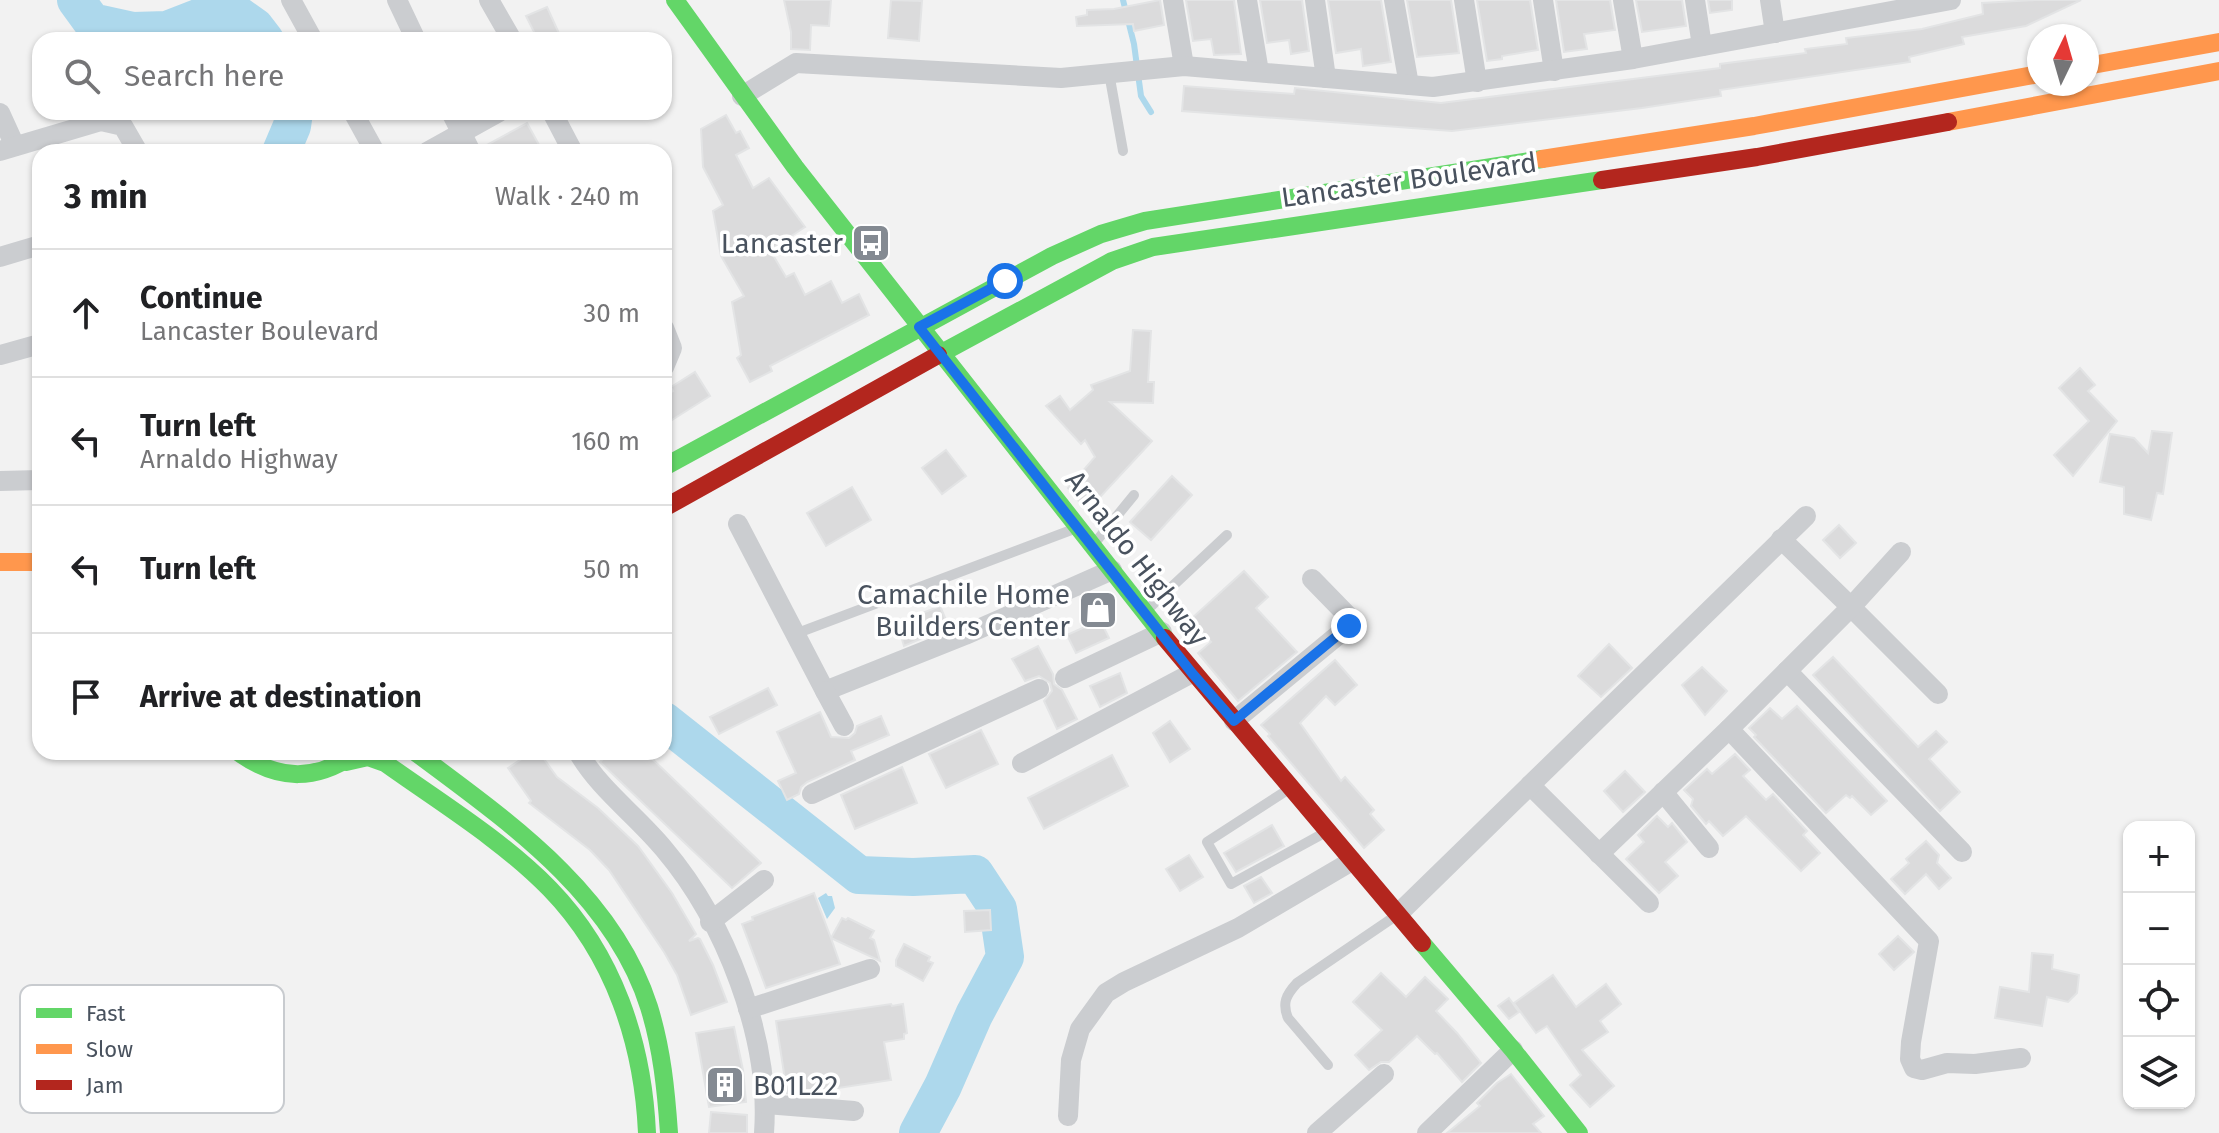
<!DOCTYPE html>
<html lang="en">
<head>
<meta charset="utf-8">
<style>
  body { margin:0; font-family:"Fira Sans",sans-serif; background:#f2f2f2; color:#202124 }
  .controls { position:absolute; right:24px; bottom:24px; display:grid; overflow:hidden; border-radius:16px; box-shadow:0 2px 6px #0004 }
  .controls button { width:72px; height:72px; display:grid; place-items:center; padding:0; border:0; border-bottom:2px solid #e0e0e0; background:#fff; color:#202124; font:40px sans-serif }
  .compass { position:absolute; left:2027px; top:24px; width:72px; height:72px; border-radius:50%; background:#fff; box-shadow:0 2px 6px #0004; rotate:5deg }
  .stop { position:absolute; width:24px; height:24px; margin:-18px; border:6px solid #1a73e8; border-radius:50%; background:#fff }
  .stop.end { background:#1a73e8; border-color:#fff; box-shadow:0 2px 8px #0008 }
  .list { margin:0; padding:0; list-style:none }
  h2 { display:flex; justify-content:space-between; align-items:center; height:104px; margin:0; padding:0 32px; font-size:34px }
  h2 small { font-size:26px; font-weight:400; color:#757577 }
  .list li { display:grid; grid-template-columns:52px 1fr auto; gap:24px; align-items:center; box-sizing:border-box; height:128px; padding:0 32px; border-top:2px solid #e0e0e0 }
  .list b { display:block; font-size:30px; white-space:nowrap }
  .list p { margin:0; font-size:26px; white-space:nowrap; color:#757577 }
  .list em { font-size:26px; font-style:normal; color:#757577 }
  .icon { flex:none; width:44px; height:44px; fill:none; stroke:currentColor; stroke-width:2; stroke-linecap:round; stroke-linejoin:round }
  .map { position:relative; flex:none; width:2219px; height:1133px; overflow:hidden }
  .search { position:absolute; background:#fff; box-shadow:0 2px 6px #0004; left:32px; top:32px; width:640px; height:88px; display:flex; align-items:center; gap:20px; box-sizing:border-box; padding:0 28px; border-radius:24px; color:#757577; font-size:30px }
  .panel { position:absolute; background:#fff; box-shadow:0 2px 6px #0004; left:32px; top:144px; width:640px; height:616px; border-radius:24px }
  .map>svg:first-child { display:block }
  .water { fill:#add8ec }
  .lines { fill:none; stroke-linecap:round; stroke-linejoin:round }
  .stream { stroke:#add8ec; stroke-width:6 }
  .river { stroke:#add8ec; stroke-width:38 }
  .building { fill:#dbdbdc; stroke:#e3e4e5; stroke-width:2 }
  .lane { stroke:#cbcdd0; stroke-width:10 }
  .street { stroke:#cbcdd0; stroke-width:20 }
  .fast { stroke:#63d668; stroke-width:18 }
  .slow { stroke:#ff974d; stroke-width:18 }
  .jam { stroke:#b3261e; stroke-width:18 }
  .route { stroke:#1a73e8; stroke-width:10 }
  .labels { text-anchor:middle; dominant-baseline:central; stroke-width:7; stroke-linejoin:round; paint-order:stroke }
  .street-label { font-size:28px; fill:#49525e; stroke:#fff }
  .poi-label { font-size:28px; fill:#49525e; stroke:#fff; text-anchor:end }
  .key { fill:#fff; stroke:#c8cbcf; stroke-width:2 }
  .key-label { font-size:22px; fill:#49525e }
</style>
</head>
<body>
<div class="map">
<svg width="2219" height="1133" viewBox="0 0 2219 1133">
  <rect width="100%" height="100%" fill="#f2f2f2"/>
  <path class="water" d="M826,893L828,896H832L835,908L827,919L818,898Z"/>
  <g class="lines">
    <path class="stream" d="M1123,0L1134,44L1141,96L1151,112"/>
    <g class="river">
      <path d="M76,0L92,22L133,31L167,30L208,14L238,15L255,27L265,40"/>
      <path d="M281,152L292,126L294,112"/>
      <path d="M664,721L859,875L913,877L975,874L998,909L1005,957L974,1015L943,1086L918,1133"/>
    </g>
  </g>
  <g class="building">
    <path d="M784,0H831L829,26L811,25L810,50L791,49V32Z"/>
    <path d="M891,0L922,1L919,41L888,38Z"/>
    <path d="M1160,0L1164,25L1134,31L1133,24L1077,26L1076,17L1087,15V10L1114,9Z"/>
    <path d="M1186,0H1234L1241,54L1214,55L1211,39L1193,41Z"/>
    <path d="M1260,0H1302L1309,51L1291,54L1289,40L1267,43Z"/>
    <path d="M1328,0H1381L1391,62L1363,66L1361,49L1336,53Z"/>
    <path d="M1407,0H1451L1459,53L1417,57Z"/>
    <path d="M1477,0H1530L1538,50L1502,56V59L1487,61Z"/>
    <path d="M1556,0H1610L1615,30L1584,34L1587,49L1564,52Z"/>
    <path d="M1636,0H1682L1686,26L1642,32Z"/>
    <path d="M1708,0H1732V10L1710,13Z"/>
    <path d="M2035,0H2081L2026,26L1962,37L1964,44L1909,57L1910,62L1720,90L1721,96L1642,108L1452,131L1182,111L1184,86L1294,94L1295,88L1441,103L1641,78L1720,68V64L1806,53L1805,49L1847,44L1846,38L1922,29L1983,14L1982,3Z"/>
    <path d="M547,7L562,40H538L526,16Z"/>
    <path d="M726,115L736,133L740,131L749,148L736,155L753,188L769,178L805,227L770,250L786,277L794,273L805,295L831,281L842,303L859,294L869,315L770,366L772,371L750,382L737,358L741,355L732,302L744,296L721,256L713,211L723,205L703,167L701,129Z"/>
    <path d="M527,123L543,152H484L483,147Z"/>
    <path d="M1133,330L1151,331L1148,382H1154L1153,403L1110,402L1152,441L1087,511L1068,488L1095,457L1085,440L1081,444L1046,406L1060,396L1070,410L1093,390L1091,385L1130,371Z"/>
    <path d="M2080,368L2095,385L2088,391L2117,421L2073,476L2054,455L2089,421L2059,388Z"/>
    <path d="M695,372L710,396L664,425V396L673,391L671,387Z"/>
    <path d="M2152,431L2172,433L2163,494L2157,493L2151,520L2124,514V487L2100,482L2110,434L2134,438L2148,453Z"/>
    <path d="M946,450L966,476L942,494L922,468Z"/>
    <path d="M1172,476L1192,495L1151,540L1130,522Z"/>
    <path d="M852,487L871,520L826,546L807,513Z"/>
    <path d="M1839,525L1856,543L1840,558L1823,540Z"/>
    <path d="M1244,571L1268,597L1256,608L1297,652L1238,701L1198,653L1211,642L1191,619Z"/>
    <path d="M940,606L949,627L904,646L897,623Z"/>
    <path d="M1100,620L1109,638L1076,653L1067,635Z"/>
    <path d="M1609,644L1632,668L1601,697L1578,676Z"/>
    <path d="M1038,646L1053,674L1054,684L1062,690L1077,719L1057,729L1044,701L1052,691L1050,683L1039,676L1025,681L1012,659Z"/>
    <path d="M1833,657L1918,747L1936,731L1947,742L1929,759L1960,792L1940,811L1813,675Z"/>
    <path d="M1335,660L1357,685L1335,705L1326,696L1300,723L1341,781L1345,777L1374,810L1370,814L1384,830L1364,848L1268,736L1270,734L1261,725Z"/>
    <path d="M1702,667L1727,691L1705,715L1682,685Z"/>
    <path d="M1120,673L1127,693L1100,707L1090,686Z"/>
    <path d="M768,688L777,705L719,734L710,717Z"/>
    <path d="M1797,706L1887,801L1871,815L1852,796L1850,798L1846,795L1826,813L1754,737L1756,735L1749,728L1770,708L1782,719Z"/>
    <path d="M820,712L831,737L849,738L855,733L857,726L881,716L889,735L851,751L855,760L807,782L801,787L799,794L787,800L778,781L796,773L777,732Z"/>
    <path d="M1170,721L1190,749L1170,762L1153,733Z"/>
    <path d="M981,730L998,764L946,788L929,754Z"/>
    <path d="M532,752H539L557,777L598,808L638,846L672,893L696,934L689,941L698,938L700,939L713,965L727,1002L691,1015L677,975L664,952L609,870L590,850L529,803L531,801L508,768Z"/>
    <path d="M610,752H645L761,863L732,888L600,762Z"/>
    <path d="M1735,754L1750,770L1743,776L1766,800L1773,794L1807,831L1803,835L1820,853L1801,871L1746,816L1723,836L1709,821L1706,824L1691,806L1693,799L1684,790L1707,769L1712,774Z"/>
    <path d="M1112,755L1128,786L1044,829L1028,798Z"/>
    <path d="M902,767L917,803L855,829L841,795Z"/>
    <path d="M1625,771L1645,792L1623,812L1604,791Z"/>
    <path d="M1657,816L1668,827L1672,823L1687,842L1665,862L1678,876L1659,893L1626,859L1644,842L1638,835Z"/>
    <path d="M1272,825L1284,846L1236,872L1224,853Z"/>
    <path d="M1926,841L1939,855L1937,863L1951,878L1939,889L1926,874L1905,894L1891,879L1909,863L1906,859Z"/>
    <path d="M1189,855L1203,877L1180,891L1166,869Z"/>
    <path d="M1261,877L1272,893L1254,903L1244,886Z"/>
    <path d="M814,893L831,938L842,918L846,920L848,918L874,931L870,938L874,940L880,961L831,938L840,964L766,988L742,924L753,920L752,917Z"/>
    <path d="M990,910L991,930L965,932L964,911Z"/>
    <path d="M1898,936L1914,952L1894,970L1879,954Z"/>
    <path d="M904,944L930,957L928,961L933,963L923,981L896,966V960Z"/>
    <path d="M2032,953L2053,955L2052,969L2079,975L2077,993L2068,1002L2047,997L2042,1026L1995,1018L2000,987L2029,992Z"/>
    <path d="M1381,973L1406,997L1425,977L1448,999L1436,1011L1457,1033L1481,1063L1462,1082L1437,1053L1435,1054L1417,1036L1389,1062H1381L1369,1070L1355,1055L1382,1030L1353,1002Z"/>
    <path d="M1553,975L1576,1007L1606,984L1621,1004L1600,1021L1608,1032L1582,1050L1614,1086L1590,1107L1570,1085L1581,1075L1547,1026L1536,1033L1514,1003Z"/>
    <path d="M1509,998L1519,1012L1509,1019L1498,1006Z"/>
    <path d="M891,1004L892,1006L903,1004L907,1033L904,1034V1039L884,1042L891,1080L799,1094L787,1093L776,1021Z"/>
    <path d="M734,1027L743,1070L746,1102L709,1107L696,1033Z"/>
    <path d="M1511,1074L1544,1116L1533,1124L1541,1133H1447L1480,1106L1477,1103L1497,1083Z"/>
    <path d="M711,1112L747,1115V1133H709Z"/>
  </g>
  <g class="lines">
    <g class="lane">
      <path d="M1109,73L1123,151"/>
      <path d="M1094,544L1134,495"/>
      <path d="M1147,610L1227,535"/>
      <path d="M795,634L1074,529"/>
      <path d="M1289,789L1207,842L1231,884L1326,832"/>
      <path d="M1328,1065L1288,1018C1282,1003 1286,995 1297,983L1397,915"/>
    </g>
    <g class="street">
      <path d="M291,0L313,40"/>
      <path d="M397,0L416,40"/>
      <path d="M489,0L512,40"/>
      <path d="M1173,0L1184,66"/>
      <path d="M1247,0L1259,72"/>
      <path d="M1315,0L1326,78"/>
      <path d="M1394,0L1409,85"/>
      <path d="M1464,0L1477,82"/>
      <path d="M1543,0L1554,71"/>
      <path d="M1623,0L1633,59"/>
      <path d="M1695,0L1702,46"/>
      <path d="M1770,0L1775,33"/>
      <path d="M742,96L796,63L1061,78L1184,66L1433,87L1633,59L1951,0"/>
      <path d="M353,112L375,152"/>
      <path d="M451,112L471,152"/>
      <path d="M552,112L573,152"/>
      <path d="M0,113L15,146"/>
      <path d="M0,151L101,121L123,126L138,152"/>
      <path d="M427,152L499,112"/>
      <path d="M0,257L40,245"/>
      <path d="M664,328L672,348L664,367"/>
      <path d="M0,355L40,344"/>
      <path d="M0,481L40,480"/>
      <path d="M738,524L825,691L965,635L1112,570"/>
      <path d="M1901,552L1851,607L1938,694"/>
      <path d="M1787,671L1962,852"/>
      <path d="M1065,678L1162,632"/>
      <path d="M825,691L844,726"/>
      <path d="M1234,721L1349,626V617L1312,579"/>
      <path d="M1729,729L1929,941L1911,1042L1910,1059L1914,1068L1922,1070L1947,1063L1975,1064L2021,1058"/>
      <path d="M578,752C600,790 636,815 664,849C725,921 771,1038 764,1133"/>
      <path d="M1022,763L1192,673"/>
      <path d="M1530,785L1649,903"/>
      <path d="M1663,792L1709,848"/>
      <path d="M812,794L1039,689"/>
      <path d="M1599,854L1729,729L1851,607L1781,539"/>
      <path d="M1398,914L1806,516"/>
      <path d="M710,922L764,880"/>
      <path d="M748,1009L870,969"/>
      <path d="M766,1104L854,1111"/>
      <path d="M1068,1116L1071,1060L1080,1029L1106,993L1124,982L1238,928L1352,861"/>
      <path d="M1317,1133L1384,1074"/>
      <path d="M1427,1133L1513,1050"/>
    </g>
    <g class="fast">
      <path d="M675,0L795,167L1165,638"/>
      <path d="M938,355L1112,261L1153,247L1602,180"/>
      <path d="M664,467L1052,256L1101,234L1145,221L1542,159"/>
      <path d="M238,752C279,782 317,781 358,752"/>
      <path d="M415,752C506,820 613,893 649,1007C662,1049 666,1090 669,1133"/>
      <path d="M346,762L368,757L385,763C441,803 502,840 550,889C614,955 643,1043 647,1133"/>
      <path d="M1422,943L1513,1050L1579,1133"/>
    </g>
    <g class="slow">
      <path d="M2087,66L2219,42"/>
      <path d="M1948,122L2219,71"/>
      <path d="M1542,159L1754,126L2039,74"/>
      <path d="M0,562H40"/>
    </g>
    <g class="jam">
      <path d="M1602,180L1757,157L1948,122"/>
      <path d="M664,508L938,355"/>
      <path d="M1165,638L1422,943"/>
    </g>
  </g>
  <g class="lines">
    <path class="route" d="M1005,281L919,327L1192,673L1234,721L1349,626"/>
  </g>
  <defs>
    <g id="bus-square" transform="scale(2)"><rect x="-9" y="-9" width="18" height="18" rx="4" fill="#848a92" stroke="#fff"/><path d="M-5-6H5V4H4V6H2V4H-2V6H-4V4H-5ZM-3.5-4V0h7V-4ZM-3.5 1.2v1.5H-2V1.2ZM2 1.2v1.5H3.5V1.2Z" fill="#fff"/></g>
    <g id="shop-square" transform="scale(2)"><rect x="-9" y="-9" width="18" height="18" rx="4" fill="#848a92" stroke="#fff"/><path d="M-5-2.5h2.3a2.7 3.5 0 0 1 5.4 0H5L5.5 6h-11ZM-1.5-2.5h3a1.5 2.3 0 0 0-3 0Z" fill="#fff"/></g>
    <g id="building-square" transform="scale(2)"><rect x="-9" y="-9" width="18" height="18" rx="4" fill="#848a92" stroke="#fff"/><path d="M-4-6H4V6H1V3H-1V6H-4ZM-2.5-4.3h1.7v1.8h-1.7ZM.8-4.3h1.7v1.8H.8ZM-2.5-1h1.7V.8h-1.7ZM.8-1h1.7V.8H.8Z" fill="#fff"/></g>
  </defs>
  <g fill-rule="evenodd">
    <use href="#bus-square" x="871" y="243"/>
    <use href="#shop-square" x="1098" y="610"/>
    <use href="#building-square" x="725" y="1085"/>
  </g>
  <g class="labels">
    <g class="street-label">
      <text transform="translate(1409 180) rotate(-8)">Lancaster Boulevard</text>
      <text transform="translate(1137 558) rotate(52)">Arnaldo Highway</text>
    </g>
    <g class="poi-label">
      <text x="843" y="243">Lancaster</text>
      <text x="1070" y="594">Camachile Home<tspan x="1070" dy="32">Builders Center</tspan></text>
      <text x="753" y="1085" text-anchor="start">B01L22</text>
    </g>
  </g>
  <rect x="20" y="985" width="264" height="128" rx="12" class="key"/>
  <rect x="36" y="1008" width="36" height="10" fill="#63d668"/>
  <rect x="36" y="1044" width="36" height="10" fill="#ff974d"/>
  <rect x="36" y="1080" width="36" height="10" fill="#b3261e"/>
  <g class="key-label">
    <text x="86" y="1021">Fast</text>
    <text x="86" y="1057">Slow</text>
    <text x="86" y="1093">Jam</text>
  </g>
</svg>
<div class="controls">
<button>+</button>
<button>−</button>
<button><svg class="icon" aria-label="locate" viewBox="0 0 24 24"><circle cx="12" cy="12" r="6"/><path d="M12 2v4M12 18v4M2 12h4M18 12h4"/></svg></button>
<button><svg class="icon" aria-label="layers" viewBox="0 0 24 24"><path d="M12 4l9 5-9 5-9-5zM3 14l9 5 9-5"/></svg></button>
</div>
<svg class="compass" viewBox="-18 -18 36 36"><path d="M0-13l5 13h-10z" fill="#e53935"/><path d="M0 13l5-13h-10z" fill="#757577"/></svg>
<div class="stop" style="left:1005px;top:281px"></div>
<div class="stop end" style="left:1349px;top:626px"></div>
<div class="search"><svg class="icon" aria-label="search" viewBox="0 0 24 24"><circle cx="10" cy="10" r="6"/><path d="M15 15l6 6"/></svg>Search here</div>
<section class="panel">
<h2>3 min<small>Walk · 240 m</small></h2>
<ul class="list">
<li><svg class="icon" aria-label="ahead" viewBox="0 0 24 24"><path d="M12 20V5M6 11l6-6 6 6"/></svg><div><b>Continue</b><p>Lancaster Boulevard</p></div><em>30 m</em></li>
<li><svg class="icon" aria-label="left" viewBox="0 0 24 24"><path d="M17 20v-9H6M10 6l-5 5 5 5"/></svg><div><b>Turn left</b><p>Arnaldo Highway</p></div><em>160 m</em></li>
<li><svg class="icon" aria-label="left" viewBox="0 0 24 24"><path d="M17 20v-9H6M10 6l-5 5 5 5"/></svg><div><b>Turn left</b></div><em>50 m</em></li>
<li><svg class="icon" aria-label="arrive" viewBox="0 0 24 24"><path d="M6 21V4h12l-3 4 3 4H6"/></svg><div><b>Arrive at destination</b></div></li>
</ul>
</section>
</div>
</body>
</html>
